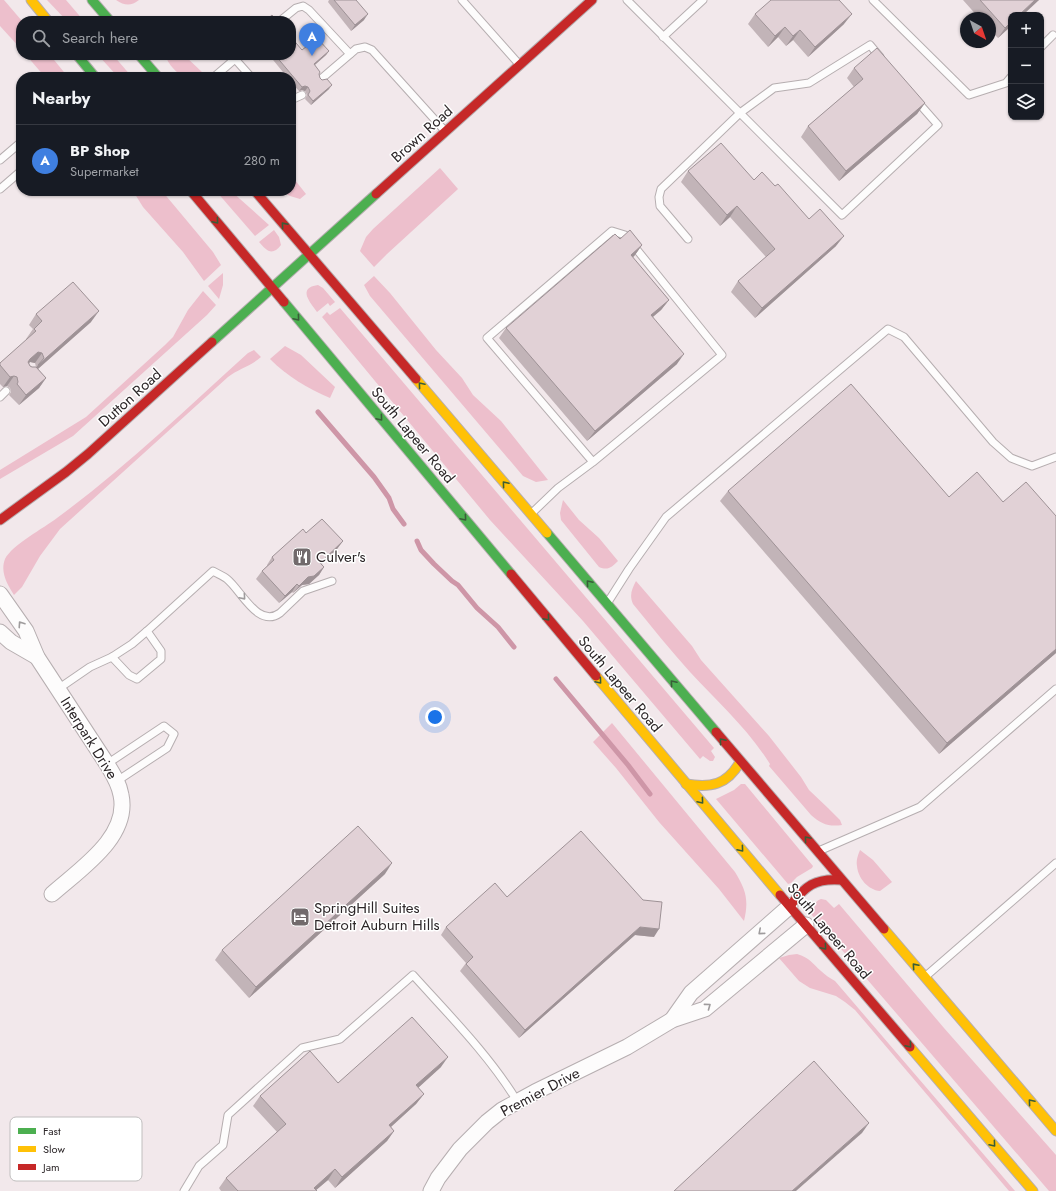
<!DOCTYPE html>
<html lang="en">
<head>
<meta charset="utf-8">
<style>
  body { margin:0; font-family:Jost,sans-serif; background:#242831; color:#f1f3f6 }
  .controls { position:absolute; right:12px; top:12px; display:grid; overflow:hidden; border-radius:8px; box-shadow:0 1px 3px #0004 }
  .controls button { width:36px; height:36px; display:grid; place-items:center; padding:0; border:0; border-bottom:1px solid #363941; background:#171b24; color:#f1f3f6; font:20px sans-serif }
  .compass { position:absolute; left:960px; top:12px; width:36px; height:36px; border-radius:50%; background:#171b24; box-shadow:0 1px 3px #0004; rotate:140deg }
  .you { position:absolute; left:435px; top:717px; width:14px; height:14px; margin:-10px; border:3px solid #fff; border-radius:50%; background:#1a73e8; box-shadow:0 0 0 6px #1a73e833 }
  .badge { display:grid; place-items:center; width:26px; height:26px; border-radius:50%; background:#716a6c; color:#fff; font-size:13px; font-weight:700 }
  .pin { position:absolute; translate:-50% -33px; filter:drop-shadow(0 1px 2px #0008) }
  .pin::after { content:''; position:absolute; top:21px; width:14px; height:12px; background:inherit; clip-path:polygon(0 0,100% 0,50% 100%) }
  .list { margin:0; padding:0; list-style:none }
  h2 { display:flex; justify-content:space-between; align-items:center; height:52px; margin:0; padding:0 16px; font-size:17px }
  h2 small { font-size:13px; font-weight:400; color:#9ea1a6 }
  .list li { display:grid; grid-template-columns:26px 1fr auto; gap:12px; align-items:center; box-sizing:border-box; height:72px; padding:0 16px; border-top:1px solid #363941 }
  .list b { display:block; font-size:15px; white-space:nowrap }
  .list p { margin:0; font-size:13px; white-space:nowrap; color:#9ea1a6 }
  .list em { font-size:13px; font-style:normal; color:#9ea1a6 }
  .icon { flex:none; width:22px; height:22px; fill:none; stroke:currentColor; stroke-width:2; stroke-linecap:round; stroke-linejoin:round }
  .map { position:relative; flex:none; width:1056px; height:1191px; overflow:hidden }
  .search { position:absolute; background:#171b24; box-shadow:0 1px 3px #0004; left:16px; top:16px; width:280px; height:44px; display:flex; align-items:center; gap:10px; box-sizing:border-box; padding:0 14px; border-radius:16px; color:#9ea1a6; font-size:15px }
  .panel { position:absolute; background:#171b24; box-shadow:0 1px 3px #0004; left:16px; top:72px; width:280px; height:124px; border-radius:16px }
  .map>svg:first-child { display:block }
  .green { fill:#edbfcc }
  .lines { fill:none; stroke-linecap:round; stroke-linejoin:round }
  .stream { stroke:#ce96a7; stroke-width:5 }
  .lane-casing { stroke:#b6aeb0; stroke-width:9 }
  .street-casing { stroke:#b6aeb0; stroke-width:17 }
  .fast-casing { stroke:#b6aeb0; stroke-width:11 }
  .slow-casing { stroke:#b6aeb0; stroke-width:11 }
  .jam-casing { stroke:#b6aeb0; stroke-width:11 }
  .lane { stroke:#fdfcfc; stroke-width:7 }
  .street { stroke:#fdfcfc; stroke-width:15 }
  .fast { stroke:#4caf50; stroke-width:9 }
  .slow { stroke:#ffc107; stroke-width:9 }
  .jam { stroke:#c62828; stroke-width:9 }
  .wall { fill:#c2b4b8; fill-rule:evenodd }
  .shaded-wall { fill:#9e9296 }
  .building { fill:#e1d1d6; stroke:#9e9296 }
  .oneway { stroke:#395d38 }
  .oneway2 { stroke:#9f9c9d }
  .labels { text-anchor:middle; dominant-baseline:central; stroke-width:3; stroke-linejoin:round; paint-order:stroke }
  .street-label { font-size:15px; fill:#2c2628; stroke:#fff }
  .poi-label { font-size:15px; fill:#2c2628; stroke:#fff; text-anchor:start }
  .key { fill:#fff; stroke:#c0bebe; stroke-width:1 }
  .key-label { font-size:11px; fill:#2c2628 }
</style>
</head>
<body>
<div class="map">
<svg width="1056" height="1191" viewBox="0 0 1056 1191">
  <rect width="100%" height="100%" fill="#f2e8eb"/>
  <g class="green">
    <path d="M0,0H4L22,21L21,49L0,26Z"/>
    <path d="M47,0H66L84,21H67Z"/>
    <path d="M116,0H139C131,6 125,6 116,0Z"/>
    <path d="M26,55H50L68,77H45Z"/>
    <path d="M98,55H113L132,77H118Z"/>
    <path d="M165,55H184L203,73C188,85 171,71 165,55Z"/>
    <path d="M440,168L458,189L387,254L374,267L360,251L366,237L373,229Z"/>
    <path d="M291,175L306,194L300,199L290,196L280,191H291Z"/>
    <path d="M133,191H162L213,252L221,265L204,281L183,252L143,207Z"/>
    <path d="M216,191H231L269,225L255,236Z"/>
    <path d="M274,230L279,237L281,245C272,257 266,250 259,242Z"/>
    <path d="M223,273V285L219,299L208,286Z"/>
    <path d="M374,276L390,293L436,350L462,378L473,395L501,421L548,480L536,482L523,476L370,296L364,285Z"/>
    <path d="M318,285L323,288L335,302L330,306L328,303L317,312C310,302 297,288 318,285Z"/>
    <path d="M203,291L216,305L207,315L73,436L0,479V470L86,417L165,345L173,337L188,310Z"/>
    <path d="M340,308L714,748L711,751L715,757L713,761H710L703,756L700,759L583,621L490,520L322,317L327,312L330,315Z"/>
    <path d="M285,346L301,355L335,387L330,398C307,388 288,377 270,359Z"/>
    <path d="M254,350L261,357C251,366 238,369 228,377L60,529L40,556L22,587L14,595C7,584 0,572 5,559C12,545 44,528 57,518C125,468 185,410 248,353Z"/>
    <path d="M563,500L579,520L599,538L618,561C612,567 608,571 599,567L561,520L560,513Z"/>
    <path d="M636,581L692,646L701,660L769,736L801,777L809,790L828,808L840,820L842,825C829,827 821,824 811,815L769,766L770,764C748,729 718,702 690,672C670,650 652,627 633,604C629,595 632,589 636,581Z"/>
    <path d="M612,723L735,872C746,890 749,900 744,921L719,889L659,822L616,768L593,742Z"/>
    <path d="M741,784H745L813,866L812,868L797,877L791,883L788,884L716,799L734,790Z"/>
    <path d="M860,850L873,860L892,882L880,891C868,890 858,878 857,866C856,860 858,855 860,850Z"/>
    <path d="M821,899L826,900L834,908L839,904L944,1028L1056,1155V1191H1049L811,914L809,910L814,909C815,903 816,901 821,899Z"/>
    <path d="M797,954C810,958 812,963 821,971C825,975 830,978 835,981L1015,1191H1009L855,1010L845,1002L836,996L810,988L799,981L779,958L789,955Z"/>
  </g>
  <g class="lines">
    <g class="stream">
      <path d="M318,412L374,477L389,498L393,509L404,524"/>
      <path d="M417,541L421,550L434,564L452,581L458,585L477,608L498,627L514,647"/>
      <path d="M556,679L628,765L650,794"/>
    </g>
    <g class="lane-casing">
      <g id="lane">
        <path d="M462,0L518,63"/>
        <path d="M627,0L842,215L938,125L916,100"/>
        <path d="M873,0L969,95L1006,83L1011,77"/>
        <path d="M280,21L296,8L303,6L309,10L350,54"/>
        <path d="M663,37L703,0"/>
        <path d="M1041,47L1053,35"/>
        <path d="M240,55L235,59L251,77"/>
        <path d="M214,77L235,59"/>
        <path d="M321,79L356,49L365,47L372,50L445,131"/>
        <path d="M291,100L302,95"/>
        <path d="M0,160L20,143"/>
        <path d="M0,189L21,171"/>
        <path d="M688,239L660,206L659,197L661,189L740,113L774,88L809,83L870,45L880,57"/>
        <path d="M0,397L6,391"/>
        <path d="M532,513L558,488L593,462L722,355L625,235L612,231L487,338L593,462"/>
        <path d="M608,602L629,569L666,517L888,329L904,337L993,442L1011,458L1032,466L1056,457"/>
        <path d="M112,657L129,675L137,679L161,659V651L147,631"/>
        <path d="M58,689L90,667L112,657L132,644L147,631L213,571C218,574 223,576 227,579C241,590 258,629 280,613L303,591L332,581"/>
        <path d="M107,764L164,726L174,734L167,748L117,781"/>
        <path d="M821,850L920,807L1056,689"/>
        <path d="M926,976L1056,863"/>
        <path d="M184,1191L199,1166L223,1145L228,1115L302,1048L340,1039L413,975C449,1015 489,1055 517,1101"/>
      </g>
    </g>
    <g class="street-casing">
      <g id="street">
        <path d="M0,594L26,631L37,657L107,764C113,774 119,783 121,795C130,837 80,869 52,894"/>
        <path d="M0,632L11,642L37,657"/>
        <path d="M672,1020L691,993L790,906"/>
        <path d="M431,1191L438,1178L460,1149L487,1122L502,1110L535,1092L627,1047L672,1020L705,1009L806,925"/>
      </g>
    </g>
    <g class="fast-casing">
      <g id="fast">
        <path d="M92,0L110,21"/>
        <path d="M77,55L95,77"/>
        <path d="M139,55L158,77"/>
        <path d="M284,302L511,574"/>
        <path d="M212,342L376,194"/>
        <path d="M547,533L716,732"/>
      </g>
    </g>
    <g class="slow-casing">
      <g id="slow">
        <path d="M31,0L48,21"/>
        <path d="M416,379L547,533"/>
        <path d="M596,676L780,895"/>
        <path d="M686,784C711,788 727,785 740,762"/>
        <path d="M884,929L1056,1131"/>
        <path d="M910,1047L1033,1191"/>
      </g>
    </g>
    <g class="jam-casing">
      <g id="jam">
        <path d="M191,191L284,302"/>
        <path d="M255,191L416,379"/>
        <path d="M376,194L592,0"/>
        <path d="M0,520L66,472L88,454L212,342"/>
        <path d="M511,574L596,676"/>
        <path d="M716,732L884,929"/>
        <path d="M780,895L910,1047"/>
        <path d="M790,906C805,886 815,878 841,880"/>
      </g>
    </g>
    <use href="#lane" class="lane"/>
    <use href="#street" class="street"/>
    <use href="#fast" class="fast"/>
    <use href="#slow" class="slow"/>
    <use href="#jam" class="jam"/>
  </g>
  <g class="wall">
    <path d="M329,0H356L364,20L351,31L328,2Z"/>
    <path d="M963,0H1039L1011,15V26L998,38L990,30V18H979Z"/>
    <path d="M755,14L844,24L808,57L793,40L786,46L778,37L768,47L748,24Z"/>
    <path d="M302,50L329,51L326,55L315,65L319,74L320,78L329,89L311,105L305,99L307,95L305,91L302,90L299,91L291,82V77H287L269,55H291Z"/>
    <path d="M854,68L925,103L917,114L839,181L801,137L808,126L854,87L847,78Z"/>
    <path d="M688,171L754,180L775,186L836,246L755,318L731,292L738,281L766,257L730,217L720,226L681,182Z"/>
    <path d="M642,245L635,255L633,258L669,300L661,310L653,317L677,364L587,441L499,338L506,328Z"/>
    <path d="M36,314L91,322L38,369L46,378L39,388L19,405L9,395L11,392L10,388L7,386L3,387L0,384V363L27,340L26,339L33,329L29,325ZM30,362L35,363L36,367H32L30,366L29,364Z"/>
    <path d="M728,491L949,497L1003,502L1056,516V653L939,754L720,501Z"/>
    <path d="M306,533L343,541L337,549L322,564L324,567L319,575L309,584L302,585L293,593L292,592L279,603L256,579L262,571L267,566V565L272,557Z"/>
    <path d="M385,874L249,998L215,960L222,950Z"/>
    <path d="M507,897L654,937L635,935L519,1038L460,971L466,963L441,935L446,927Z"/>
    <path d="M441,1067L418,1088L424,1094L416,1104L391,1127L394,1131L387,1141L335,1188L328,1180L316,1190L317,1191H221L219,1188L226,1178L277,1132L253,1106L260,1096Z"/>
  </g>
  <g class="shaded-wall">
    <path d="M1035,0H1039L1023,15H1019Z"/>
    <path d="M368,14L364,20L351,31L355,25Z"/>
    <path d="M852,14L844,24L808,57L815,47Z"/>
    <path d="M1011,22V26L998,38L1005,28Z"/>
    <path d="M785,27L778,37L768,47L775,36Z"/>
    <path d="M800,30L793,40L786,46L793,36Z"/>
    <path d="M329,51L326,55L311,68L314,64Z"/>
    <path d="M332,85L329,89L311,105L313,101Z"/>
    <path d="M305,86L308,87L305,91L302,90L299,91L302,87Z"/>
    <path d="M925,103L917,114L839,181L846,171Z"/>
    <path d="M737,206L730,217L720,226L727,215Z"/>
    <path d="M844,236L836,246L755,318L762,308Z"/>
    <path d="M642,245L635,255L623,266L631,255Z"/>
    <path d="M669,300L661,310L643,325L651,315Z"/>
    <path d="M99,311L91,322L31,375L38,365Z"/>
    <path d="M38,352L42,353L35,363L30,362L22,369L30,359Z"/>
    <path d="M684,354L677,364L587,441L595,431Z"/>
    <path d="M14,376L7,386L3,387L10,377Z"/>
    <path d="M46,378L39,388L19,405L26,395Z"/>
    <path d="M343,541L337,549L315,570L320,563Z"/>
    <path d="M324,567L319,575L309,584L302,585L293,593L299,586L308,577Z"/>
    <path d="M297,584L292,592L279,603L285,596Z"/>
    <path d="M1056,649V653L939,754L947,743Z"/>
    <path d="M392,863L385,874L249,998L256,987Z"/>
    <path d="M640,927L659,929L654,937L635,935L519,1038L525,1030Z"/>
    <path d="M448,1057L441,1067L409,1096L416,1085Z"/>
    <path d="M424,1094L416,1104L382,1135L389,1125Z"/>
    <path d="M869,1123L862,1133L796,1191H792Z"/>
    <path d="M394,1131L387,1141L335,1188L342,1177Z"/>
    <path d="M335,1169L328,1180L315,1191L314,1188Z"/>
  </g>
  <g class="building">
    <path d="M334,0H356L368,14L355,25Z"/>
    <path d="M771,0H839L852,14L815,47L800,30L793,36L785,27L775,36L755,14Z"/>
    <path d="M980,0H1035L1019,15H1011V22L1005,28Z"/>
    <path d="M272,15L277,21H265Z"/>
    <path d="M291,37L302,50L317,38L329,51L314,64L320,72L319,74L320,78L322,80L327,79L332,85L313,101L308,95L310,91L308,87L305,86L302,87L275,55H291Z"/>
    <path d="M877,48L925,103L846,171L808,126L863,79L854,68Z"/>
    <path d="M721,143L754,180L762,172L775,186L778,184L809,219L820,209L844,236L762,308L738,281L775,249L737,206L727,215L688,171Z"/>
    <path d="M630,230L642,245L631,255L669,300L651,315L684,354L595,431L506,328L615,234L620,239Z"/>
    <path d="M73,282L99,311L38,365L44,358L42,353L38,352L30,359L28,362L30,366L32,367H36L46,378L26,395L17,384L18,382L17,377L14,376L10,377L0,365V363L36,331L34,329L42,321L36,314Z"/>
    <path d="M851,384L949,497L977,472L1003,502L1026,482L1056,516V649L947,743L728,491Z"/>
    <path d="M322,519L343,541L320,563L324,567L314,576L308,577L299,586L297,584L285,596L262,571L274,560L272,557L303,529L306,533Z"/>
    <path d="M358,826L392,863L256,987L222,950Z"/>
    <path d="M581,831L643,900L662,902L659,929L640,927L525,1030L466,964L473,957L446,927L495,883L507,897Z"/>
    <path d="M412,1017L448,1057L416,1085L424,1094L389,1125L394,1131L342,1177L335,1169L314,1188L317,1191H238L226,1178L286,1124L260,1096L310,1051L338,1083Z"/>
    <path d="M814,1061L869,1123L792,1191H674Z"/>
  </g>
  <defs><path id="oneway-chevron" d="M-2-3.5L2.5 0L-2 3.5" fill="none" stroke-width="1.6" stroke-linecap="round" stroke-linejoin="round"/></defs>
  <g class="oneway">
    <use href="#oneway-chevron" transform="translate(216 221) rotate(50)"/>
    <use href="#oneway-chevron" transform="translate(284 225) rotate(-131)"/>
    <use href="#oneway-chevron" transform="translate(297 318) rotate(50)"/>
    <use href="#oneway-chevron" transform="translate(421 385) rotate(-130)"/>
    <use href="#oneway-chevron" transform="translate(380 418) rotate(50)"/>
    <use href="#oneway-chevron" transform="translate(505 484) rotate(-130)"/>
    <use href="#oneway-chevron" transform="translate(464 518) rotate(50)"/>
    <use href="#oneway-chevron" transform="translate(589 583) rotate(-130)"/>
    <use href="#oneway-chevron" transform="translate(547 618) rotate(50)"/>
    <use href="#oneway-chevron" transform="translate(599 681) rotate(50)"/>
    <use href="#oneway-chevron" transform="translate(673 683) rotate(-130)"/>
    <use href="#oneway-chevron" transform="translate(722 741) rotate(-130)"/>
    <use href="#oneway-chevron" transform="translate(701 801) rotate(50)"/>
    <use href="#oneway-chevron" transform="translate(807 839) rotate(-130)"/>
    <use href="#oneway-chevron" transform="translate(741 849) rotate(50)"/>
    <use href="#oneway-chevron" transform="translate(824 947) rotate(50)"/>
    <use href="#oneway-chevron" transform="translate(915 966) rotate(-131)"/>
    <use href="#oneway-chevron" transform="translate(909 1045) rotate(50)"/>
    <use href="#oneway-chevron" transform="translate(1031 1102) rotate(-130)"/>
    <use href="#oneway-chevron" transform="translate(993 1144) rotate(50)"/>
  </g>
  <g class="oneway2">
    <use href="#oneway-chevron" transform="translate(243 597) rotate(49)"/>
    <use href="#oneway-chevron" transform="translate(21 624) rotate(-124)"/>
    <use href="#oneway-chevron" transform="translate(761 932) rotate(139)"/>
    <use href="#oneway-chevron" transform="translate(708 1006) rotate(-36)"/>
  </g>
  <defs>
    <g id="restaurant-square" transform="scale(1)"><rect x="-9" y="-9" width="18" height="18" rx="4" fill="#716a6c" stroke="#fff"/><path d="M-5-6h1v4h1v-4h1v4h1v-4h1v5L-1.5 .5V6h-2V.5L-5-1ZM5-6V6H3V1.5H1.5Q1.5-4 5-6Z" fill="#fff"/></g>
    <g id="hotel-square" transform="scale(1)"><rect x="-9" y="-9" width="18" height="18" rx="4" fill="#716a6c" stroke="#fff"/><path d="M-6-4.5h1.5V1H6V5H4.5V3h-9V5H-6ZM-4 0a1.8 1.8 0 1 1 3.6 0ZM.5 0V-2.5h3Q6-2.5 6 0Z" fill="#fff"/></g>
  </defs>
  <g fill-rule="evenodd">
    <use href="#restaurant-square" x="302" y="557"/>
    <use href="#hotel-square" x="300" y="917"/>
  </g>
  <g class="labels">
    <g class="street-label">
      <text transform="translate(422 134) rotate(-42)">Brown Road</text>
      <text transform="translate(130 398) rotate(-42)">Dutton Road</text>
      <text transform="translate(413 435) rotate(50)">South Lapeer Road</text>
      <text transform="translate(620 684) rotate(50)">South Lapeer Road</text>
      <text transform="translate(89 738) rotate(58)">Interpark Drive</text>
      <text transform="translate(829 931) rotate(50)">South Lapeer Road</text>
      <text transform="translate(540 1092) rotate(-28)">Premier Drive</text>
    </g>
    <g class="poi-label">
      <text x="316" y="557">Culver's</text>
      <text x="314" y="908">SpringHill Suites<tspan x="314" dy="17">Detroit Auburn Hills</tspan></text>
    </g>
  </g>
  <rect x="10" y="1117" width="132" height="64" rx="6" class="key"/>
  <rect x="18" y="1128" width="18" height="6" fill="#4caf50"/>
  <rect x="18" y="1146" width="18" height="6" fill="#ffc107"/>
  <rect x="18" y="1164" width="18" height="6" fill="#c62828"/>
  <g class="key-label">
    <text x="43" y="1135">Fast</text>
    <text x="43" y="1153">Slow</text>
    <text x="43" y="1171">Jam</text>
  </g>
</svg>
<div class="controls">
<button>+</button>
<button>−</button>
<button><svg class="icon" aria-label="layers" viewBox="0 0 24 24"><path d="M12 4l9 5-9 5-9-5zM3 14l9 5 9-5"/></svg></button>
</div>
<svg class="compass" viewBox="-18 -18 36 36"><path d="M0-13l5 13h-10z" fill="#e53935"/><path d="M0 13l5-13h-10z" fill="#9ea1a6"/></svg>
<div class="you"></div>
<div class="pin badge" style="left:312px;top:56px;background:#3f7fe0">A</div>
<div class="search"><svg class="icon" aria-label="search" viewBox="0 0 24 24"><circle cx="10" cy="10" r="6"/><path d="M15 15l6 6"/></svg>Search here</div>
<section class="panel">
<h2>Nearby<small></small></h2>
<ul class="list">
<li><span class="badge" style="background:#3f7fe0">A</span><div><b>BP Shop</b><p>Supermarket</p></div><em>280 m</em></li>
</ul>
</section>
</div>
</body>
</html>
